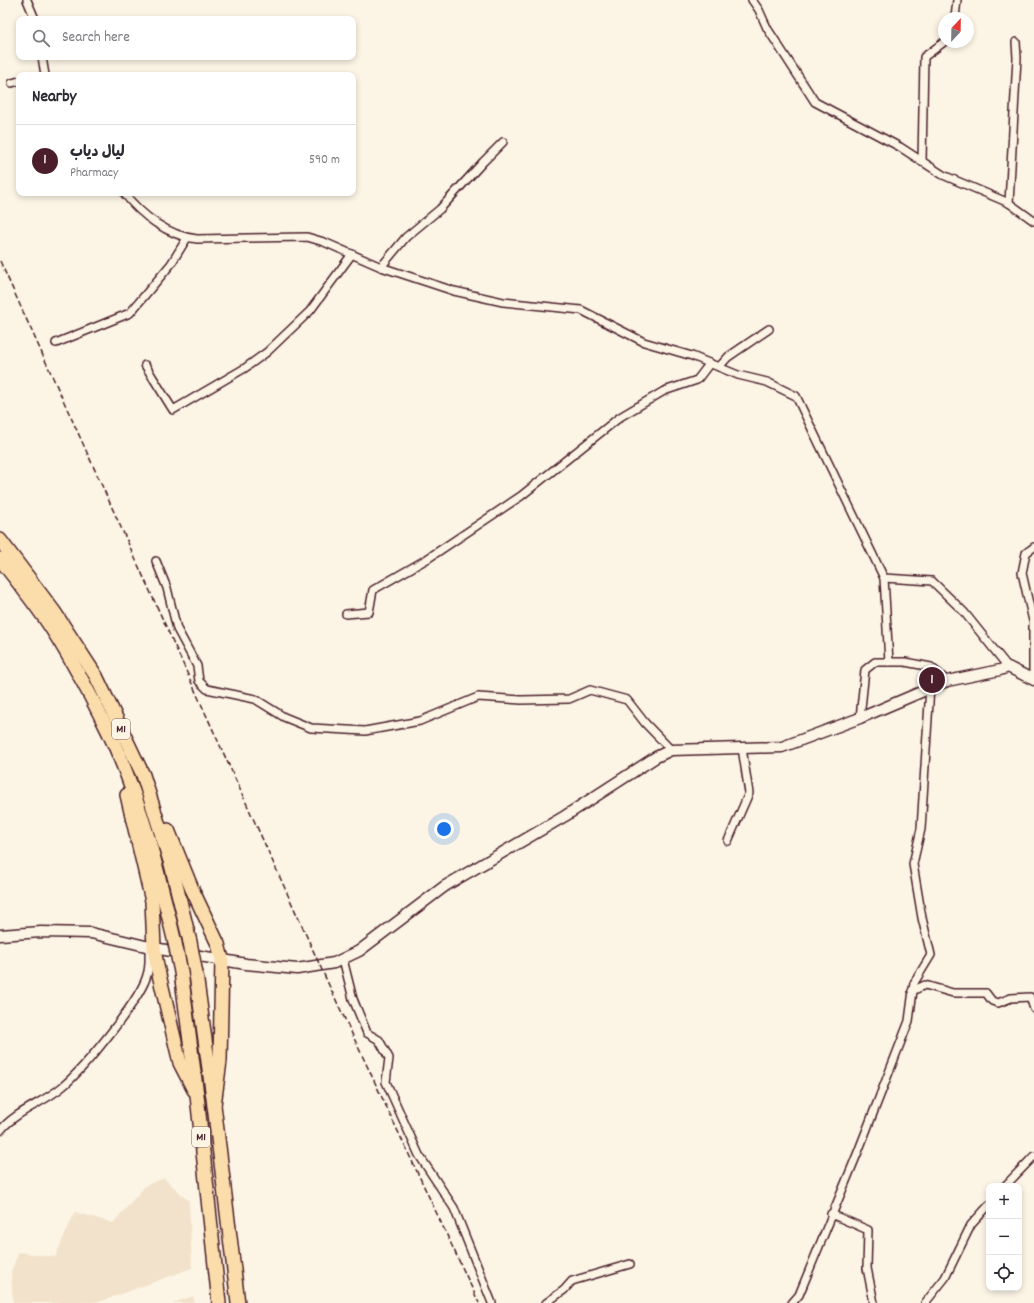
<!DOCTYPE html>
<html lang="en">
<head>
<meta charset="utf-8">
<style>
  body { margin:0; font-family:Dekko,"Playpen Sans Arabic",sans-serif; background:#f2f2f3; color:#2b2b33 }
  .controls { position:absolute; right:12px; bottom:12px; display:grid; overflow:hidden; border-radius:8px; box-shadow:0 2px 6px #0003 }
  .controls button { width:36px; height:36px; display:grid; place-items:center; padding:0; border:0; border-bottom:1px solid #e1e1e2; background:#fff; color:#2b2b33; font:20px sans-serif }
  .compass { position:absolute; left:938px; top:12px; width:36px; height:36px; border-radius:50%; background:#fff; box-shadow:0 2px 6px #0003; rotate:22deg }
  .you { position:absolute; left:444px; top:829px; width:14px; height:14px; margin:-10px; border:3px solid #fff; border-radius:50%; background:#1a73e8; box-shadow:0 0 0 6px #1a73e833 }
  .badge { display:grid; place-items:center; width:26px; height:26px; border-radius:50%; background:#4a1f2b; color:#fff; font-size:13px; font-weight:700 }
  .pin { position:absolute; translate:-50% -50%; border:2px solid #fff; box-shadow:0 1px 4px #0006 }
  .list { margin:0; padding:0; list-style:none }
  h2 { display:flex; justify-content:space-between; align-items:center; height:52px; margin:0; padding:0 16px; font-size:17px }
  h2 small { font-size:13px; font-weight:400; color:#7c7c81 }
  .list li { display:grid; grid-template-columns:26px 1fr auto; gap:12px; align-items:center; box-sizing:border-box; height:72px; padding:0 16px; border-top:1px solid #e1e1e2 }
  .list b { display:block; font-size:15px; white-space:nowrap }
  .list p { margin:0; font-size:13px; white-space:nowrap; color:#7c7c81 }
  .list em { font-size:13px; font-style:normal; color:#7c7c81 }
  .icon { flex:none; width:22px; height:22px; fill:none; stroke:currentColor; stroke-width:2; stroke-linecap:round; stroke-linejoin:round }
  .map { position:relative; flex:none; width:1034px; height:1303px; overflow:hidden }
  .search { position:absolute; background:#fff; box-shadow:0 2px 6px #0003; left:16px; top:16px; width:340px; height:44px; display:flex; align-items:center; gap:10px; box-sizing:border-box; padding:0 14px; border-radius:8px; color:#7c7c81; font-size:15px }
  .panel { position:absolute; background:#fff; box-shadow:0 2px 6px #0003; left:16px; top:72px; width:340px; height:124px; border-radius:8px }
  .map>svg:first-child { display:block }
  .built { fill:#f2e2cb }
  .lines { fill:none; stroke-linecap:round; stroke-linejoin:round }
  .street-casing { stroke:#4a1f2b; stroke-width:10 }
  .secondary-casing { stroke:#4a1f2b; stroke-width:13 }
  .highway-casing { stroke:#4a1f2b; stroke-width:16 }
  .street { stroke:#fcf5e5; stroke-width:7 }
  .secondary { stroke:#fcf5e5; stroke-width:10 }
  .highway { stroke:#faddab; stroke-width:13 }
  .rail { stroke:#4a1f2b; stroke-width:1.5; stroke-dasharray:6 3; stroke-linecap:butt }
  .highway-bridge-casing { stroke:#4a1f2b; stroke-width:16; stroke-linecap:butt }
  .highway-bridge { stroke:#faddab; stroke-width:13 }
  .labels { text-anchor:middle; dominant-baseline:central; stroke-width:4; stroke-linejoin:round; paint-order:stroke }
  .shield { fill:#fcf5e5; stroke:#7f5f63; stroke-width:1 }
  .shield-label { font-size:12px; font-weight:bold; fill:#4a1f2b }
</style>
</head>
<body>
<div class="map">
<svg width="1034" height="1303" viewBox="0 0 1034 1303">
  <rect width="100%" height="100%" fill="#fcf5e5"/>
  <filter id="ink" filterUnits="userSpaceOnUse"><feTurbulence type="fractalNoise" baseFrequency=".025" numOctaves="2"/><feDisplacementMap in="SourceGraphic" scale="8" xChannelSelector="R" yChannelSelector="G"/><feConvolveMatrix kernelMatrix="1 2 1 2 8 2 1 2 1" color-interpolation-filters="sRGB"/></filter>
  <g filter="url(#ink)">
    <g class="built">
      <path d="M164,1178L189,1201L192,1268L102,1301L81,1303H13L11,1271L19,1252L55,1257L75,1212L113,1223L146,1185Z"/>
      <path d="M193,1296L195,1303H173Z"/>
    </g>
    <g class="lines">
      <g class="street-casing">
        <g id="street">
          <path d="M27,0L35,19"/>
          <path d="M752,0L759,10L767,28L815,102L900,147L943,175L1009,203L1034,221"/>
          <path d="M955,18L957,0"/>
          <path d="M42,57L45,75"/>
          <path d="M12,83L19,81"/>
          <path d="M922,162L924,57L944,42"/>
          <path d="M124,193C141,215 168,236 197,239L307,237L324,242L381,267L454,291L503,302L581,310L644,342L692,356L738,375L767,382L796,396L884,578L932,581L964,612L1008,667"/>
          <path d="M1009,203L1017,58L1016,42"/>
          <path d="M381,267L406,237L440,209L483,162L503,142"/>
          <path d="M56,343L130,313L171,264L187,238"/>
          <path d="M145,365L173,410L245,368L267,352L310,311L352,254"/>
          <path d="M719,367L728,357L769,329"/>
          <path d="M156,561L167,588L177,629L197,666L199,681L207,689L255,699L284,717L311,728L365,731L420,721L478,697L521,700L569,699L590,690L627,700L645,723L671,750"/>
          <path d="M884,578L889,662"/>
          <path d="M346,614L369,612L373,590L427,559L521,496L620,417L664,391L697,380L710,363"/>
          <path d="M1033,679V621L1022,573L1026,553L1034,547"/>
          <path d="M860,718L865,670L875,662H905L931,667L947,681"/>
          <path d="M728,841L749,793L742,748"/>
          <path d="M343,959L353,999L367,1033L379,1040L389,1058L386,1082L419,1155L454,1208L492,1303"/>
          <path d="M912,991L925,985L953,993H986L992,1001L998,1003L1011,998L1030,997L1034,1009"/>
          <path d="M0,1131C16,1111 43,1103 62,1087C83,1070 141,999 147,975C150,967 149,957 149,948"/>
          <path d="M1005,1186L1034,1156"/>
          <path d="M831,1214L868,1230L867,1268L874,1303"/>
          <path d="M546,1303L564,1290L572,1281L630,1264"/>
          <path d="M792,1303L799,1295L858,1152L909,1021L914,983L931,955L922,918L913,864L921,829L930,687"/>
          <path d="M925,1303L945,1278L971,1225L989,1205"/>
        </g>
      </g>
      <g class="secondary-casing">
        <path id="secondary" d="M0,935L41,932L91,933L154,948L246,964L297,969L334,963L359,951L445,886L565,816L656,757L671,750L782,747L860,718L947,681L1000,670L1008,667L1034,680"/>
      </g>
      <g class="highway-casing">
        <g id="highway">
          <path d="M0,540L55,613L96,676L143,775L171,864L190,942"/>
          <path d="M0,559C15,578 30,597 44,617C69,653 90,694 109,733C141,800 158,872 175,943"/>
          <path d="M127,795L152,901L154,948L157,966L180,1063L194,1090"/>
          <path d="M168,830L192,889L218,944L222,959L220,1061L214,1105"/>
          <path d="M181,972L197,1095L219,1303"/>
          <path d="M196,974L214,1105L238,1303"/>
        </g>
      </g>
      <use href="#street" class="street"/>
      <use href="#secondary" class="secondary"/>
      <use href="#highway" class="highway"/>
      <path class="rail" d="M0,261L327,981L479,1303"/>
      <g class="highway-bridge-casing">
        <g id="highway-bridge">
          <path d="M190,942L196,974"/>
          <path d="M175,943L181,972"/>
        </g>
      </g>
      <use href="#highway-bridge" class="highway-bridge"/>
    </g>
  </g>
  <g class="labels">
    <g class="shield">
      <rect x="112" y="719" width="18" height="20" rx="3"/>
      <rect x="192" y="1127" width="18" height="20" rx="3"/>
    </g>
    <g class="shield-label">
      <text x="121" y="729">M1</text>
      <text x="201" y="1137">M1</text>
    </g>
  </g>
</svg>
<div class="controls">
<button>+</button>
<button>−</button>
<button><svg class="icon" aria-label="locate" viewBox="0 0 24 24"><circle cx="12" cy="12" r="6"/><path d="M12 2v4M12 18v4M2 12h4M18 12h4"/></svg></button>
</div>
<svg class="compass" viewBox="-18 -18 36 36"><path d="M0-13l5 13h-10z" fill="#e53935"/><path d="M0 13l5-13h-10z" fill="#7c7c81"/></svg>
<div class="you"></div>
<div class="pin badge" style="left:932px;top:680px">1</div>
<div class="search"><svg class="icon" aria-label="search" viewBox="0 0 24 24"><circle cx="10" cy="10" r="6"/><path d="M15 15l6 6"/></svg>Search here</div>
<section class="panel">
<h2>Nearby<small></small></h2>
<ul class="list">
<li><span class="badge">1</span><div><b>ليال دياب</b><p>Pharmacy</p></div><em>590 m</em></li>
</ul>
</section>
</div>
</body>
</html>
